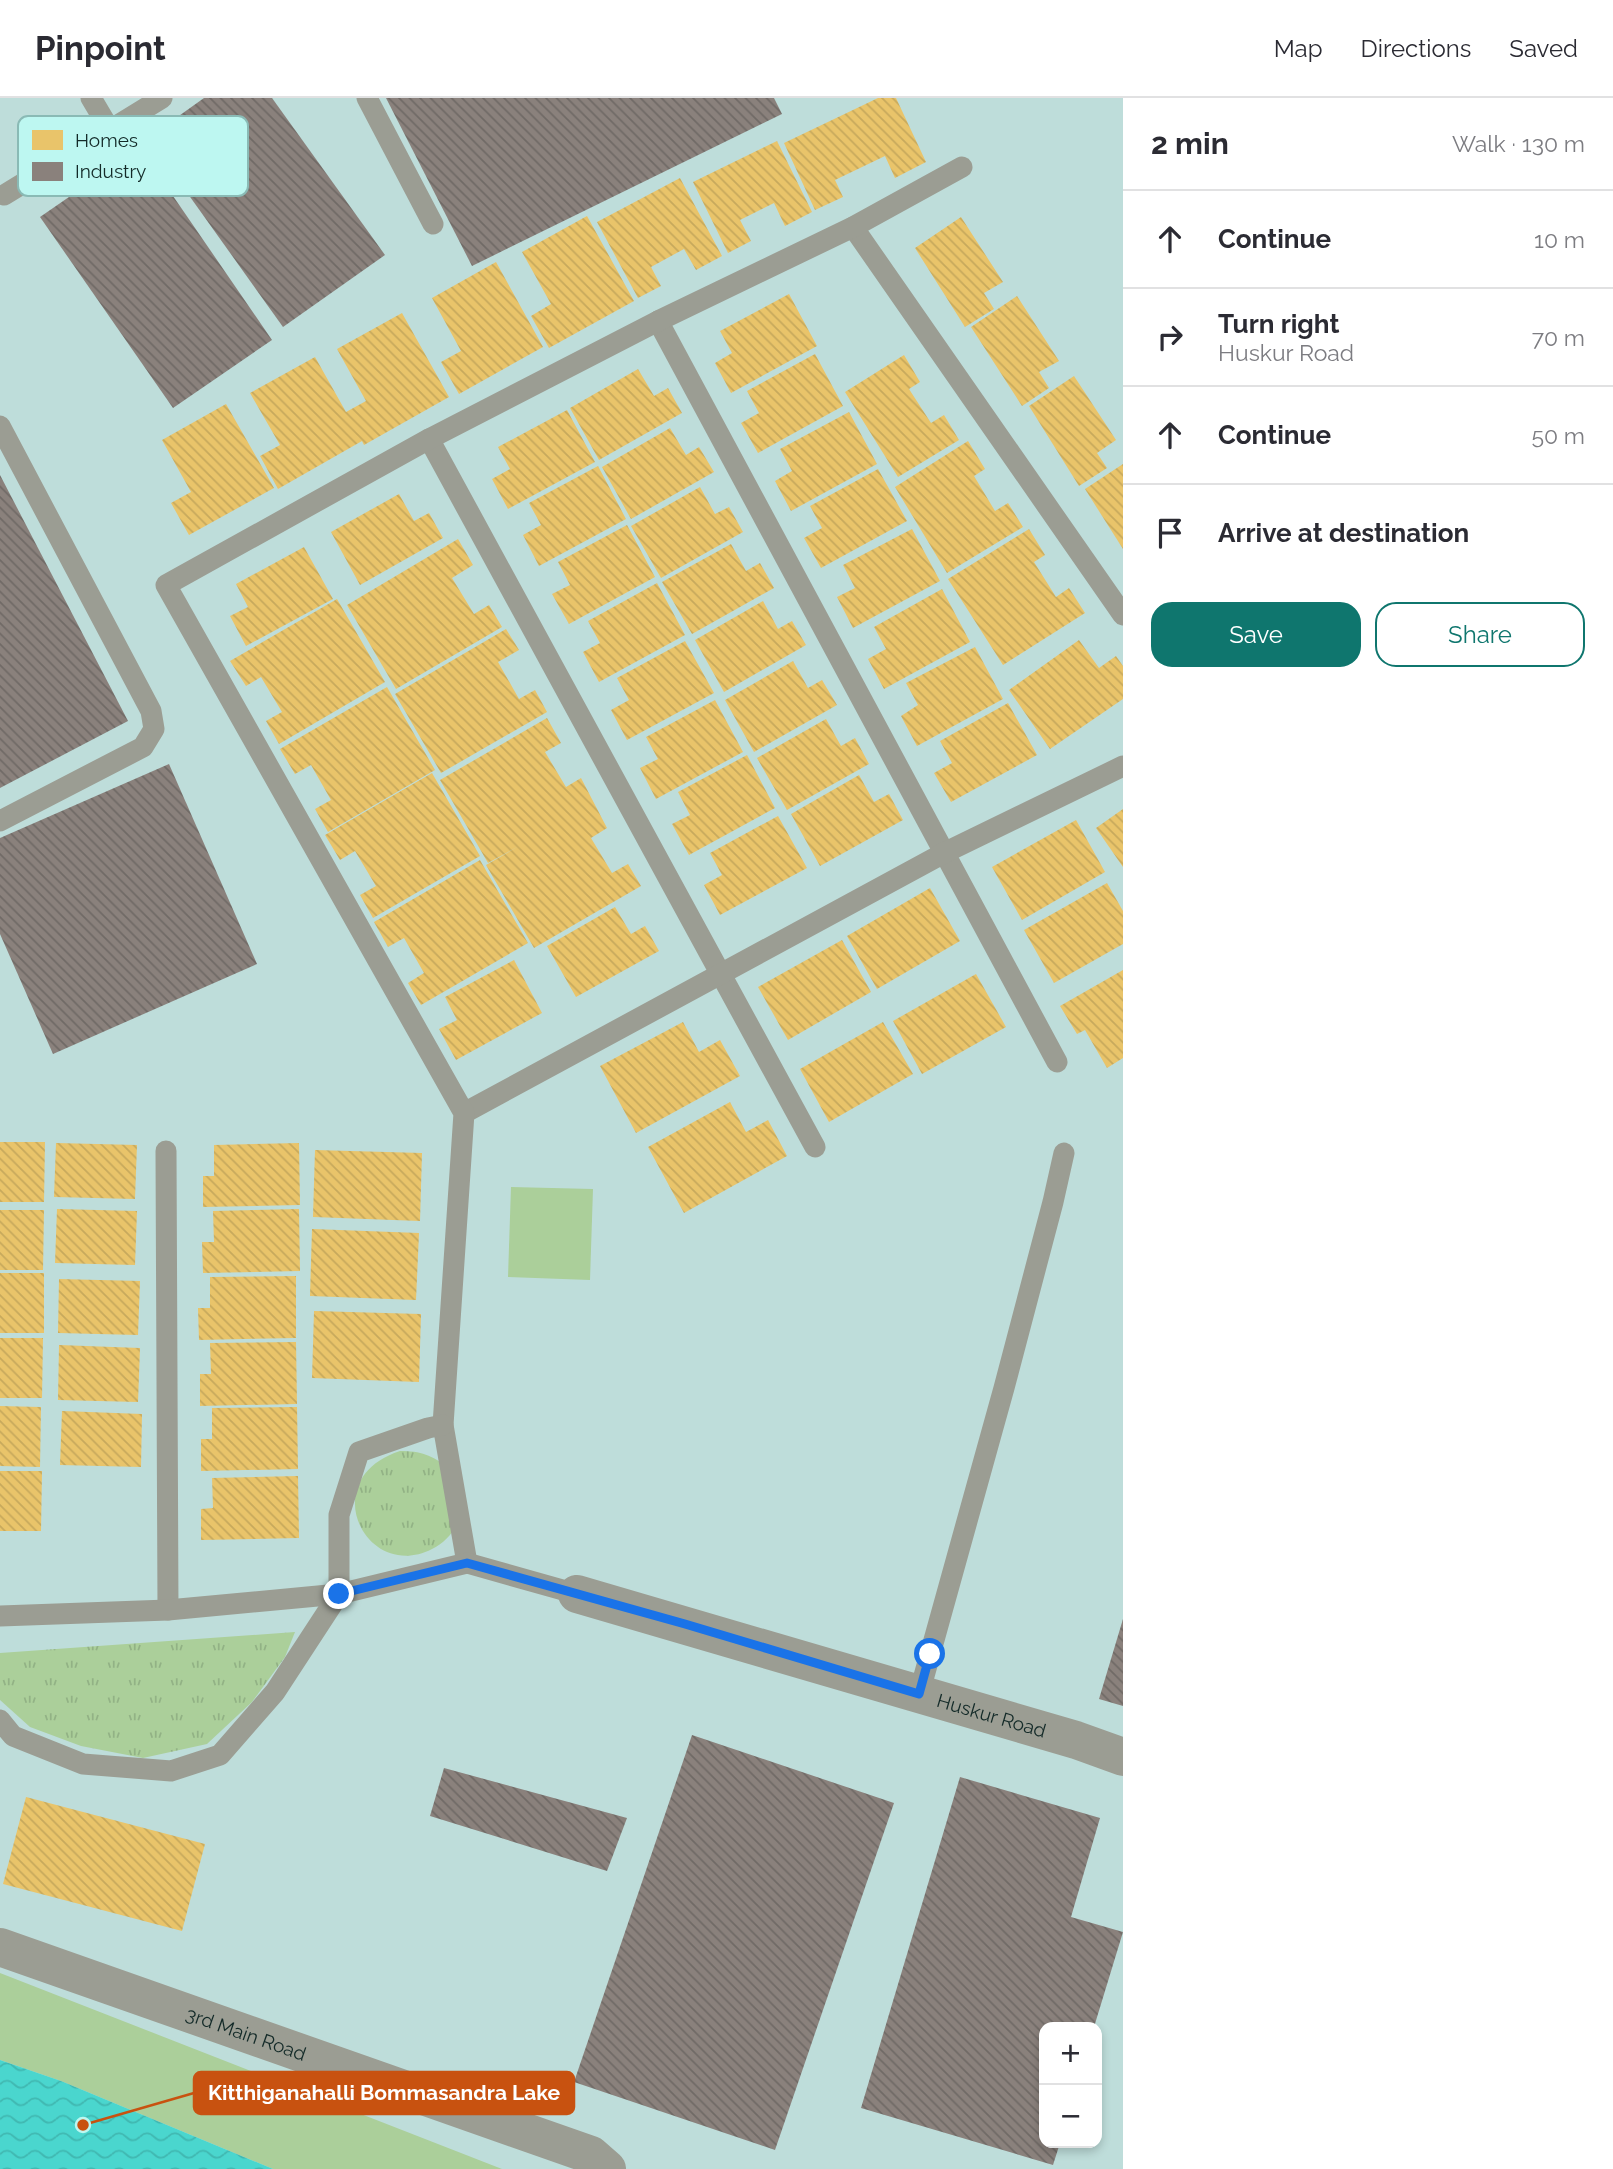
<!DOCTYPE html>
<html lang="en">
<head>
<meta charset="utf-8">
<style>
  body { margin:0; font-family:Raleway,sans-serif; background:#f7f7f7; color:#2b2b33 }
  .controls { position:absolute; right:21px; bottom:21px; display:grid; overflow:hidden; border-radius:14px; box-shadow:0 4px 10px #0003 }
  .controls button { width:63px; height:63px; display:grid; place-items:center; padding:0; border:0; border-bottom:2px solid #e1e1e2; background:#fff; color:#2b2b33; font:35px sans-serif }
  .stop { position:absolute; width:21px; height:21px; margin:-16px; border:5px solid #1a73e8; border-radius:50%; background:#fff }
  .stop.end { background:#1a73e8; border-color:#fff; box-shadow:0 2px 7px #0008 }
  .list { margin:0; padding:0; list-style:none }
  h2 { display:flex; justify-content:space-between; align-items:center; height:91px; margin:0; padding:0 28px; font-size:30px }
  h2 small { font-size:23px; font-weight:400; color:#7c7c81 }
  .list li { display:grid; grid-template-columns:46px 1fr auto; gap:21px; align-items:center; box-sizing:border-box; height:98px; padding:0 28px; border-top:2px solid #e1e1e2 }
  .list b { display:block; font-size:26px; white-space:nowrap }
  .list p { margin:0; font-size:23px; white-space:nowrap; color:#7c7c81 }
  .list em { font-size:23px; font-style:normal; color:#7c7c81 }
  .actions { display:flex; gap:14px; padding:21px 28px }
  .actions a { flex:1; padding:16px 0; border:2px solid #0f766e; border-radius:21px; text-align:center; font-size:24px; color:#0f766e }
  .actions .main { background:#0f766e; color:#fff }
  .icon { flex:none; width:38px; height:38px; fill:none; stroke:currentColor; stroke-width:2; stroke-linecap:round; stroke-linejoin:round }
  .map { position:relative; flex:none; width:1123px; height:2071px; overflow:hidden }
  header { display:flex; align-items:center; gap:42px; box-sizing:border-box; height:98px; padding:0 35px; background:#fff; border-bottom:2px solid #e1e1e2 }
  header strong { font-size:33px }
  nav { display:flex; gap:38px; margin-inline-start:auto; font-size:24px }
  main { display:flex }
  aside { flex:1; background:#fff }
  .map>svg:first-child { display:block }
  .grass { fill:url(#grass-tufts) }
  .park { fill:#abcf9a }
  .water { fill:url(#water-waves) }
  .homes { fill:url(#homes-back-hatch) }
  .industry { fill:url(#industry-back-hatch) }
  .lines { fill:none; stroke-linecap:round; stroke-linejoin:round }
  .lane { stroke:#9b9d93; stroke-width:21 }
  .street { stroke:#9b9d93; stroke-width:38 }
  .route { stroke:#1a73e8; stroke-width:9 }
  .labels { text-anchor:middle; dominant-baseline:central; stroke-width:7; stroke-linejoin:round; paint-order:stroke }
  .street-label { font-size:19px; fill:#132a28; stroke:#bdf7f1 }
  .key { fill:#bdf7f1; stroke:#8abab5; stroke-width:2 }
  .key-label { font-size:19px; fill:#132a28 }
  .leader { fill:none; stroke:#c85210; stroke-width:2.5 }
  .callout-dot { fill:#c85210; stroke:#bdf7f1; stroke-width:2.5 }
  .callout { fill:#c85210; stroke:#c85210; stroke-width:2.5 }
  .callout-label { font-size:21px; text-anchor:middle; font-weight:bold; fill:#fff }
</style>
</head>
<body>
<header>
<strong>Pinpoint</strong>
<nav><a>Map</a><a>Directions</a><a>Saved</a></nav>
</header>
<main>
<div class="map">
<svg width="1123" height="2071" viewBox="0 0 1123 2071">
  <defs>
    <pattern id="grass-tufts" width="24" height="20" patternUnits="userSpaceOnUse" patternTransform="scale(1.75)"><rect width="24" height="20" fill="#abcf9a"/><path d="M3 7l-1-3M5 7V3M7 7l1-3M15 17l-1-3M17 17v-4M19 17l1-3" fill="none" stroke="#92b285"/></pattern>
    <pattern id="water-waves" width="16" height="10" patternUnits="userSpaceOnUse" patternTransform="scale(1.75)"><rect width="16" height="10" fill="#4ad6ce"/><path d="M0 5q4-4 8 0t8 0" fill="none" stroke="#40b8b1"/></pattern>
    <pattern id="homes-back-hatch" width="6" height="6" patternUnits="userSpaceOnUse" patternTransform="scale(1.75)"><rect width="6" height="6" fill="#e9c46a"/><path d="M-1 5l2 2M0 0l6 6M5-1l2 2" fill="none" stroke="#c7a95c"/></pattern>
    <pattern id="industry-back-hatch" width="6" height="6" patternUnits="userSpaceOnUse" patternTransform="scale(1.75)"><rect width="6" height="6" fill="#8a817c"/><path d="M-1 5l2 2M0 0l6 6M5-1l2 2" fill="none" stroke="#706a66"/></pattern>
  </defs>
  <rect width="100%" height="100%" fill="#beddda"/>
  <g class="grass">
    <path d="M400,1353C421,1353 432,1357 448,1370C451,1383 460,1413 457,1424C454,1435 443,1446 432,1451C366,1485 314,1381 400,1353Z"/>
    <path d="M295,1534L285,1559L252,1604L207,1646L143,1660L81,1648L30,1629L0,1602V1555Z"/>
  </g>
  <g class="park">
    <path d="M511,1089L593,1091L590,1182L508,1179Z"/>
    <path d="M0,1875L502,2071H273L61,1983L0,1962Z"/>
  </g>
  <path class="water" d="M0,1962L61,1983L273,2071H0Z"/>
  <g class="homes">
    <path d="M878,0H896L926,64L895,80L885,58L835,82L843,99L815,112L784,45Z"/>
    <path d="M777,43L812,114L785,128L774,105L740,122L751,143L728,155L693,84Z"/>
    <path d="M680,80L722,158L696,172L684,151L651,169L661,188L638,200L597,124Z"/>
    <path d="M587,118L634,203L549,250L531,218L551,206L522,154Z"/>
    <path d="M961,119L1003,184L984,195L994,211L965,229L915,150Z"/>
    <path d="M496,164L543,249L459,296L441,264L461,253L432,200Z"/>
    <path d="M789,196L817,248L731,295L715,265L732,255L720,233Z"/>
    <path d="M1017,198L1059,263L1039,274L1049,290L1022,308L971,229Z"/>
    <path d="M402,215L449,299L364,347L362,343L278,391L260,358L280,347L250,295L315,259L346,314L366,303L337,251Z"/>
    <path d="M815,256L843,308L758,355L741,325L759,315L747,293Z"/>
    <path d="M904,257L920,284L909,291L931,325L944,317L959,342L898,379L845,294Z"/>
    <path d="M638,271L654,298L668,290L682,315L599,362L570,310Z"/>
    <path d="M1074,278L1116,342L1097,355L1107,370L1079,388L1029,308Z"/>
    <path d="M226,306L274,390L189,437L171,405L191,394L162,342Z"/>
    <path d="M567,312L595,364L508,411L492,381L510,371L498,349Z"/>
    <path d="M849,314L877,366L791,413L775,383L792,373L780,351Z"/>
    <path d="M670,330L686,357L699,349L714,374L631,421L602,369Z"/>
    <path d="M968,343L985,371L974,378L995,413L1008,405L1023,429L947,475L895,389Z"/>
    <path d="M1123,366V451L1085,391Z"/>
    <path d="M598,368L626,421L539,468L523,437L541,427L529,405Z"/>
    <path d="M878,371L907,423L821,470L804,440L822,430L810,408Z"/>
    <path d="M700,389L715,416L729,409L743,434L661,480L631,428Z"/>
    <path d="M399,396L414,423L429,415L443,440L360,487L331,434Z"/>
    <path d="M627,427L655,479L569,526L552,496L570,487L558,464Z"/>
    <path d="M912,431L940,483L853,530L837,499L855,490L843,467Z"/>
    <path d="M1029,431L1045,457L1034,464L1056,499L1069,490L1085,515L1003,567L948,481Z"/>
    <path d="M458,441L473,467L452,480L474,516L489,507L502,529L396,591L347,507Z"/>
    <path d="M731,446L746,473L760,465L774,490L692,536L662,484Z"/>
    <path d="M304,449L333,501L246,548L230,518L248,509L236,486Z"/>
    <path d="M657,485L685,537L599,584L583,554L600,545L588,523Z"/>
    <path d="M942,491L970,544L884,591L868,561L886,551L874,529Z"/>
    <path d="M337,501L385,584L279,646L266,623L282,614L261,579L246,588L230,563Z"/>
    <path d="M763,503L778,531L792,523L806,547L724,594L695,542Z"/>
    <path d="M506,531L519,552L498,564L519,601L535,592L547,614L441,675L395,596Z"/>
    <path d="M1079,542L1099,570L1116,558L1123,568V601L1050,651L1009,592Z"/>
    <path d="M685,543L714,595L627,642L611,612L629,602L617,580Z"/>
    <path d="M975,549L1003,601L917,648L901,618L918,607L906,585Z"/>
    <path d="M793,563L808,590L822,582L837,607L754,654L725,602Z"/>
    <path d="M387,589L435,672L328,734L315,711L331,702L311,667L295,676L280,651Z"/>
    <path d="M715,602L743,654L656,701L640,670L658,661L646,639Z"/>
    <path d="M1008,605L1037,657L951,704L934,675L952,665L940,643Z"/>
    <path d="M547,620L561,645L545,654L566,689L581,680L607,730L591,740L612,775L628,766L641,788L534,850L486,767L519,748L488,765L440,682Z"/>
    <path d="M826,621L841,648L855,640L869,666L787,712L757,660Z"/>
    <path d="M747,657L775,710L689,757L672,726L690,717L678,694Z"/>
    <path d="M432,675L480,758L373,820L360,797L376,788L355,753L340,762L325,737Z"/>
    <path d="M859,677L874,704L889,696L903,722L820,768L791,716Z"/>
    <path d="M1123,711V769L1096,730Z"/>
    <path d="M778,718L807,770L720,817L704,787L722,777L710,755Z"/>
    <path d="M1076,722L1105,774L1022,822L992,769Z"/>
    <path d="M480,762L528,845L421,907L408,885L424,875L404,840L388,849L374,824Z"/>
    <path d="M1107,785L1123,813V846L1054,885L1024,832Z"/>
    <path d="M930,790L960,843L877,891L847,838Z"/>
    <path d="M615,809L631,836L645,828L659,853L576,899L547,848Z"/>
    <path d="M842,842L871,894L788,942L758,889Z"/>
    <path d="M514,862L542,915L456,962L439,931L457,922L445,899Z"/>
    <path d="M1123,872V960L1107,970L1085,932L1077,936L1060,908Z"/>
    <path d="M976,876L1006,929L922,976L893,923Z"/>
    <path d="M683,924L699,954L720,942L740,978L636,1035L600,968Z"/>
    <path d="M883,924L913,976L829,1024L800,971Z"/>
    <path d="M730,1004L746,1034L768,1022L787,1058L684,1115L648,1049Z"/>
    <path d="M0,1044H45L44,1104H0Z"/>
    <path d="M56,1045L137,1047L135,1101L54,1099Z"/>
    <path d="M299,1045L300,1107L203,1109V1078H214V1047Z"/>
    <path d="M315,1052L422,1055L420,1123L313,1119Z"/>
    <path d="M57,1111L137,1113L135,1167L55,1165Z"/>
    <path d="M299,1111L300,1173L203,1175L202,1144H214L213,1113Z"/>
    <path d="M0,1112H44L43,1172H0Z"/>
    <path d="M312,1131L419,1135L416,1202L310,1198Z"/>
    <rect x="0" y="1175" width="44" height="60"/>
    <path d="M296,1178V1240L199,1242L198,1210H210V1179Z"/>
    <path d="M59,1181L140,1183L138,1237L58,1235Z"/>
    <path d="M314,1213L421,1216L419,1284L312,1280Z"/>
    <path d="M0,1240H43L42,1300H0Z"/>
    <path d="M296,1244L297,1306L200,1308V1276H211L210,1245Z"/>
    <path d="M59,1247L140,1250L138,1304L58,1302Z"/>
    <path d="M0,1308L41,1309L40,1369L0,1368Z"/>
    <path d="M297,1309L298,1371L201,1373V1341H212V1310Z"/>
    <path d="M62,1313L142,1316L141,1369L60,1367Z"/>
    <path d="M0,1373H42L41,1433H0Z"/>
    <path d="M298,1378L299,1440L201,1442V1411L213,1410L212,1380Z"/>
    <path d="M26,1699L205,1746L182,1833L3,1786Z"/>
  </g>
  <g class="industry">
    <path d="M204,0H272L385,157L283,229L148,40Z"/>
    <path d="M386,0H774L782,16L472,168Z"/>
    <path d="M140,50L272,242L173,310L40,119Z"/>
    <path d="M0,377L128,623L0,690Z"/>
    <path d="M169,666L257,866L53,956L0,836V740Z"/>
    <path d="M1123,1521V1608L1099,1601Z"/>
    <path d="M692,1637L894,1705L775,2052L574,1984Z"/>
    <path d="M444,1670L627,1720L607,1773L430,1718Z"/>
    <path d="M960,1679L1100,1720L1071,1819L1123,1834L1094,1929H1044V2045H1060L1053,2067L861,2010Z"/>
  </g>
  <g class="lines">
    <g class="lane">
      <path d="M367,0L433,126"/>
      <path d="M110,32L162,0"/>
      <path d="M4,97L110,32L91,0"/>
      <path d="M853,129L1123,517"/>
      <path d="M658,223L1057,964"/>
      <path d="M0,328L151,613L154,631L143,649L0,723"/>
      <path d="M429,341L815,1049"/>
      <path d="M464,1015L944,755L1123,668"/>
      <path d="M166,1053L168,1512"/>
      <path d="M467,1465L443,1327L464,1015L166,487L429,341L658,223L853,129L962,69"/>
      <path d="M0,1518L168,1512L339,1496L467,1465L577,1496"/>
      <path d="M919,1596L1004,1290L1053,1104L1064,1055"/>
      <path d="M0,1622L13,1638L83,1666L171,1673L220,1657L275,1594L339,1496V1417L359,1354L428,1330L443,1327"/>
    </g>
    <g class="street">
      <path id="s1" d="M577,1496L1076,1642L1123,1659"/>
      <path id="s2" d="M0,1849L591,2057L607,2071"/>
    </g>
  </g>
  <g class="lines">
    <path class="route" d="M339,1496L467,1465L685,1526L919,1596L930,1556"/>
  </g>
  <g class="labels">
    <g class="street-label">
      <text stroke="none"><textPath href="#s1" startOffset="432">Huskur Road</textPath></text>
      <text stroke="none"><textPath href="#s2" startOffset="261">3rd Main Road</textPath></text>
    </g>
  </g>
  <rect x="18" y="18" width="230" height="80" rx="10" class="key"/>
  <rect x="32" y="32" width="31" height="20" fill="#e9c46a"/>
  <rect x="32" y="64" width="31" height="19" fill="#8a817c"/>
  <g class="key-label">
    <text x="75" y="49">Homes</text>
    <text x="75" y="80">Industry</text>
  </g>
  <path class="leader" d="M83 2027L194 1995"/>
  <circle class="callout-dot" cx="83" cy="2027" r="7"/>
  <rect class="callout" x="194" y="1974" width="380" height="42" rx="7"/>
  <g class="callout-label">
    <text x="384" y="2002">Kitthiganahalli Bommasandra Lake</text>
  </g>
</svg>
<div class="controls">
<button>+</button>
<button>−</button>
</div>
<div class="stop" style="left:930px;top:1556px"></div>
<div class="stop end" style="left:339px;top:1496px"></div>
</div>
<aside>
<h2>2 min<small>Walk · 130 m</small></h2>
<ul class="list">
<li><svg class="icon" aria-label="ahead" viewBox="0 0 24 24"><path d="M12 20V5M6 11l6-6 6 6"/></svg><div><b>Continue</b></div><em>10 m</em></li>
<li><svg class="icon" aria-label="right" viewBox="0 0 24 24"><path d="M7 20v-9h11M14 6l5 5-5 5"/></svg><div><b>Turn right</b><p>Huskur Road</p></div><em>70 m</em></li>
<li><svg class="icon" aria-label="ahead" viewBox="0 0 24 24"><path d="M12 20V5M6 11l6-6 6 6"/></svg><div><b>Continue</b></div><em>50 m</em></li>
<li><svg class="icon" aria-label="arrive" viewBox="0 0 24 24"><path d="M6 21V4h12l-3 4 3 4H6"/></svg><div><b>Arrive at destination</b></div></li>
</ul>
<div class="actions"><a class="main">Save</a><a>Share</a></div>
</aside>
</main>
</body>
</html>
